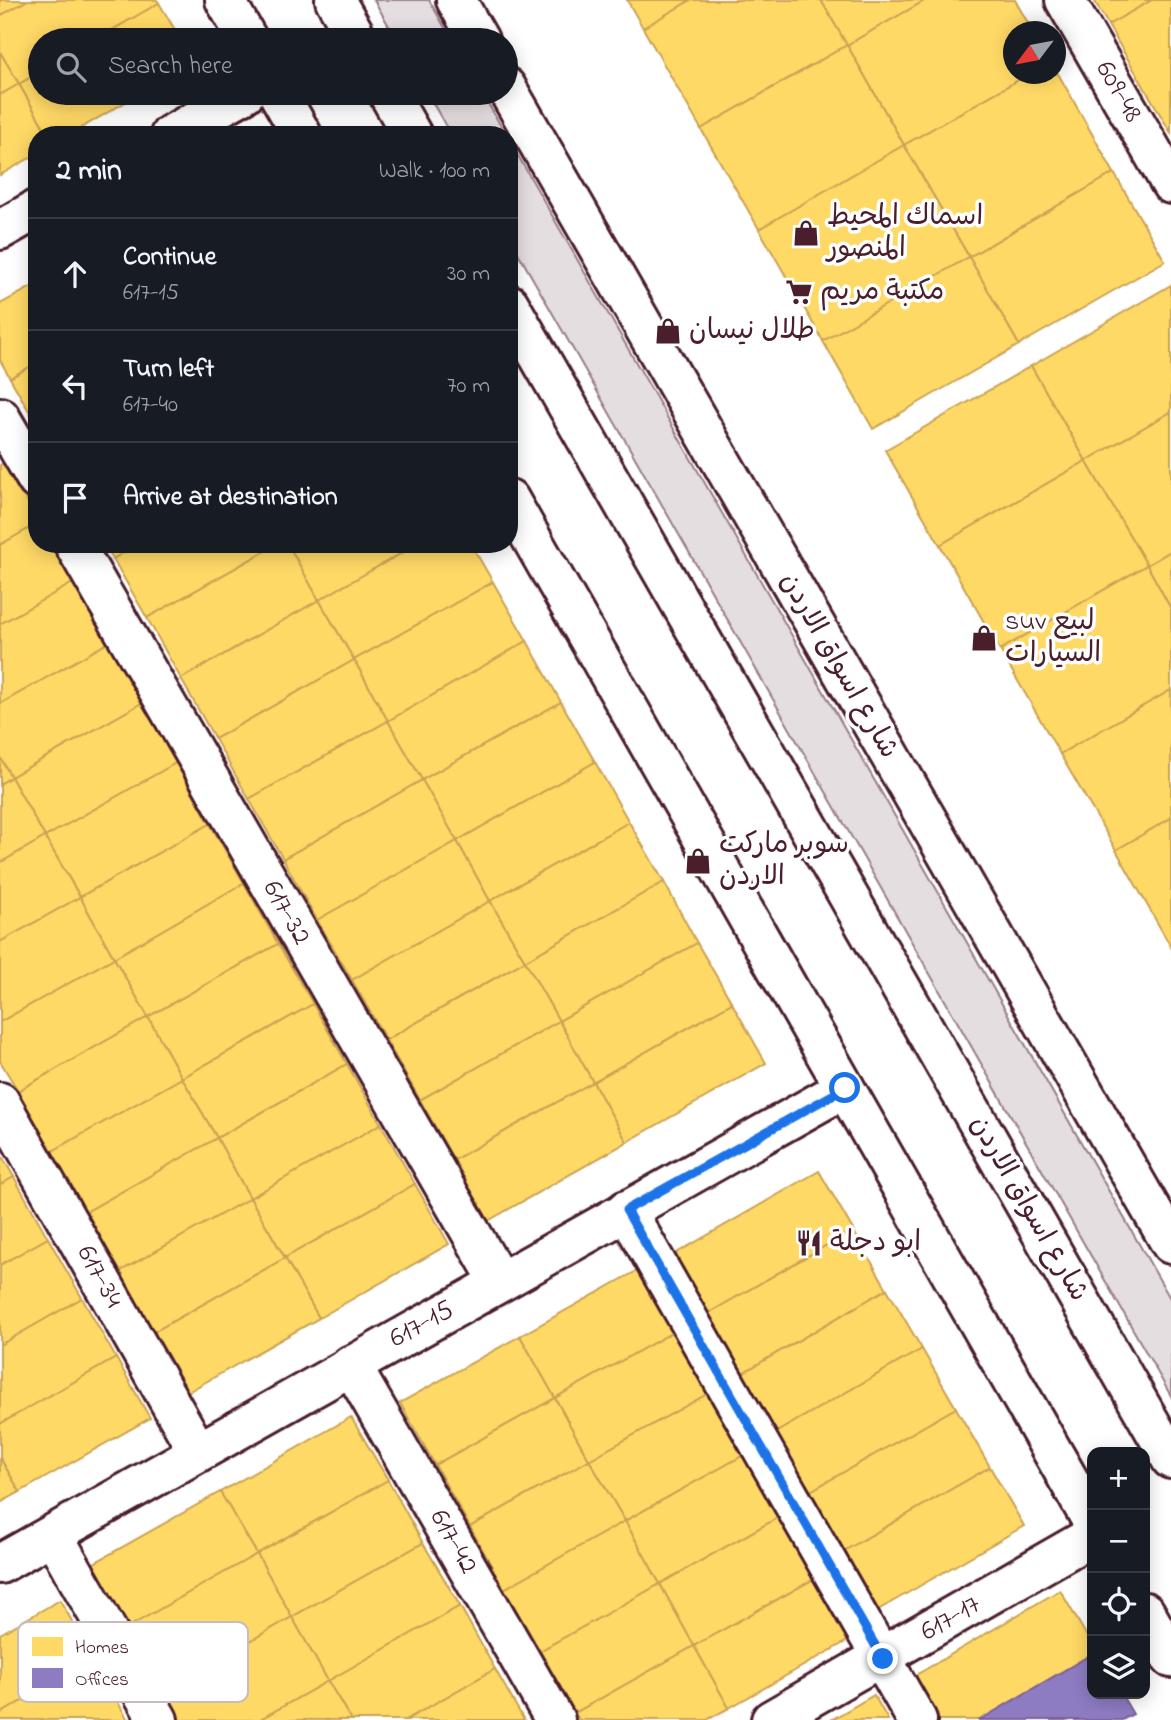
<!DOCTYPE html>
<html lang="en">
<head>
<meta charset="utf-8">
<style>
  body { margin:0; font-family:"Indie Flower","Playpen Sans Arabic",sans-serif; background:#20242c; color:#f1f3f6 }
  .controls { position:absolute; right:21px; bottom:21px; display:grid; overflow:hidden; border-radius:14px; box-shadow:0 4px 18px #0003 }
  .controls button { width:63px; height:63px; display:grid; place-items:center; padding:0; border:0; border-bottom:2px solid #363941; background:#171b24; color:#f1f3f6; font:35px sans-serif }
  .compass { position:absolute; left:1003px; top:21px; width:63px; height:63px; border-radius:50%; background:#171b24; box-shadow:0 4px 18px #0003; rotate:238deg }
  .stop { position:absolute; width:21px; height:21px; margin:-16px; border:5px solid #1a73e8; border-radius:50%; background:#fff }
  .stop.end { background:#1a73e8; border-color:#fff; box-shadow:0 2px 7px #0008 }
  .list { margin:0; padding:0; list-style:none }
  h2 { display:flex; justify-content:space-between; align-items:center; height:91px; margin:0; padding:0 28px; font-size:30px }
  h2 small { font-size:23px; font-weight:400; color:#9ea1a6 }
  .list li { display:grid; grid-template-columns:46px 1fr auto; gap:21px; align-items:center; box-sizing:border-box; height:112px; padding:0 28px; border-top:2px solid #363941 }
  .list b { display:block; font-size:26px; white-space:nowrap }
  .list p { margin:0; font-size:23px; white-space:nowrap; color:#9ea1a6 }
  .list em { font-size:23px; font-style:normal; color:#9ea1a6 }
  .icon { flex:none; width:38px; height:38px; fill:none; stroke:currentColor; stroke-width:2; stroke-linecap:round; stroke-linejoin:round }
  .map { position:relative; flex:none; width:1171px; height:1720px; overflow:hidden }
  .search { position:absolute; background:#171b24; box-shadow:0 4px 18px #0003; left:28px; top:28px; width:490px; height:77px; display:flex; align-items:center; gap:18px; box-sizing:border-box; padding:0 24px; border-radius:38px; color:#9ea1a6; font-size:26px }
  .panel { position:absolute; background:#171b24; box-shadow:0 4px 18px #0003; left:28px; top:126px; width:490px; height:427px; border-radius:28px }
  .map>svg:first-child { display:block }
  .grass { fill:#e5dee0; stroke:#987e86; stroke-width:2 }
  .homes { fill:#ffd966; stroke:#c9a154; stroke-width:2 }
  .offices { fill:#8e7cc3; stroke:#7a6095; stroke-width:2 }
  .lines { fill:none; stroke-linecap:round; stroke-linejoin:round }
  .street-casing { stroke:#4a1f2b; stroke-width:44 }
  .secondary-casing { stroke:#4a1f2b; stroke-width:44 }
  .street { stroke:#fff; stroke-width:38 }
  .secondary { stroke:#fff; stroke-width:38 }
  .route { stroke:#1a73e8; stroke-width:9 }
  .labels { text-anchor:middle; dominant-baseline:central; stroke-width:7; stroke-linejoin:round; paint-order:stroke }
  .street-label { font-size:28px; fill:#4a1f2b; stroke:#fff }
  .poi-label { font-size:28px; fill:#4a1f2b; stroke:#fff; text-anchor:start }
  .key { fill:#fff; stroke:#c9bcbf; stroke-width:2 }
  .key-label { font-size:19px; fill:#4a1f2b }
</style>
</head>
<body>
<div class="map">
<svg width="1171" height="1720" viewBox="0 0 1171 1720">
  <rect width="100%" height="100%" fill="#fff"/>
  <filter id="ink" filterUnits="userSpaceOnUse"><feTurbulence type="fractalNoise" baseFrequency=".0143" numOctaves="2"/><feDisplacementMap in="SourceGraphic" scale="14" xChannelSelector="R" yChannelSelector="G"/><feConvolveMatrix kernelMatrix="1 2 1 2 8 2 1 2 1" color-interpolation-filters="sRGB"/></filter>
  <g filter="url(#ink)">
    <g class="grass">
      <path d="M374,0H429L452,40H397Z"/>
      <path d="M427,93H482L506,135H451Z"/>
      <path d="M509,140L1171,1300V1396L509,237Z"/>
    </g>
    <g class="homes">
      <path d="M0,0H28L0,16Z"/>
      <path d="M28,0H157L159,3L95,40H40V72L19,84L0,52V16Z"/>
      <path d="M627,0H691L643,28Z"/>
      <path d="M691,0H821L847,45L701,129L643,28Z"/>
      <path d="M821,0H926L847,45Z"/>
      <path d="M926,0H1015L1033,32H1014V74H1029L904,145L847,45Z"/>
      <path d="M1094,0H1152L1108,25Z"/>
      <path d="M1152,0H1171V133L1108,25Z"/>
      <path d="M159,3L181,40H95Z"/>
      <path d="M847,45L904,145L759,229L701,129Z"/>
      <path d="M0,52L19,84L0,95Z"/>
      <path d="M1056,70L1114,173L969,257L904,145L1029,74H1056Z"/>
      <path d="M40,72V93H141L69,135H48L19,84Z"/>
      <path d="M19,84L48,135H37V154L0,175V95Z"/>
      <path d="M904,145L969,257L823,341L759,229Z"/>
      <path d="M1114,173L1165,261L1019,345L969,257Z"/>
      <path d="M969,257L1019,345L873,429L823,341Z"/>
      <path d="M37,284V363L10,378L0,360V304Z"/>
      <path d="M1171,285V412L1086,461L1031,366Z"/>
      <path d="M37,363V425L10,378Z"/>
      <path d="M1031,366L1086,461L940,545L885,450Z"/>
      <path d="M1171,412V551L1147,565L1086,461Z"/>
      <path d="M1086,461L1147,565L1000,650L940,545Z"/>
      <path d="M5,462L37,519V524L0,545V465Z"/>
      <path d="M37,524V544H51L73,583L0,624V545Z"/>
      <path d="M104,544H138L113,559Z"/>
      <path d="M138,544H278L147,618L113,559Z"/>
      <path d="M278,544H288L319,600L181,679L147,618Z"/>
      <path d="M288,544H418L319,600Z"/>
      <path d="M418,544H471L493,582L354,660L319,600Z"/>
      <path d="M1171,551V609L1147,565Z"/>
      <path d="M1147,565L1171,609V690L1060,754L1000,650Z"/>
      <path d="M493,582L527,641L388,721L354,660Z"/>
      <path d="M73,583L108,643L0,704V624Z"/>
      <path d="M319,600L354,660L215,739L181,679Z"/>
      <path d="M527,641L561,702L422,780L388,721Z"/>
      <path d="M108,643L142,703L11,777L0,757V704Z"/>
      <path d="M354,660L388,721L249,799L215,739Z"/>
      <path d="M1171,690V818L1116,850L1060,754Z"/>
      <path d="M561,702L595,762L457,841L422,780Z"/>
      <path d="M142,703L176,763L45,837L11,777Z"/>
      <path d="M388,721L422,780L283,859L249,799Z"/>
      <path d="M0,757L11,777L0,784Z"/>
      <path d="M595,762L629,822L490,901L457,841Z"/>
      <path d="M176,763L210,824L80,897L45,837Z"/>
      <path d="M11,777L45,837L0,863V784Z"/>
      <path d="M422,780L457,841L317,920L283,859Z"/>
      <path d="M1171,818V947L1116,850Z"/>
      <path d="M629,822L664,882L525,961L490,901Z"/>
      <path d="M210,824L244,883L114,958L80,897Z"/>
      <path d="M45,837L80,897L0,942V863Z"/>
      <path d="M457,841L490,901L352,980L317,920Z"/>
      <path d="M664,882L697,943L559,1021L525,961Z"/>
      <path d="M244,883L278,944L148,1017L114,958Z"/>
      <path d="M80,897L114,958L0,1022V942Z"/>
      <path d="M490,901L525,961L386,1040L352,980Z"/>
      <path d="M697,943L732,1003L593,1082L559,1021Z"/>
      <path d="M278,944L313,1004L182,1078L148,1017Z"/>
      <path d="M114,958L148,1017L18,1091L0,1061V1022Z"/>
      <path d="M525,961L559,1021L420,1100L386,1040Z"/>
      <path d="M732,1003L766,1063L627,1142L593,1082Z"/>
      <path d="M313,1004L347,1064L217,1138L182,1078Z"/>
      <path d="M148,1017L182,1078L51,1152L18,1091Z"/>
      <path d="M559,1021L593,1082L454,1160L420,1100Z"/>
      <path d="M347,1064L381,1124L250,1198L217,1138Z"/>
      <path d="M182,1078L217,1138L86,1212L51,1152Z"/>
      <path d="M593,1082L627,1142L488,1221L454,1160Z"/>
      <path d="M381,1124L415,1184L285,1258L250,1198Z"/>
      <path d="M217,1138L250,1198L119,1272L86,1212Z"/>
      <path d="M0,1153L14,1177L0,1185Z"/>
      <path d="M819,1171L853,1230L707,1314L673,1255Z"/>
      <path d="M14,1177L48,1238L0,1265V1185Z"/>
      <path d="M415,1184L449,1244L319,1318L285,1258Z"/>
      <path d="M250,1198L285,1258L154,1332L119,1272Z"/>
      <path d="M853,1230L887,1289L741,1374L707,1314Z"/>
      <path d="M48,1238L82,1298L0,1345V1265Z"/>
      <path d="M285,1258L319,1318L188,1392L154,1332Z"/>
      <path d="M640,1269L675,1331L555,1398L520,1336Z"/>
      <path d="M887,1289L922,1349L775,1433L741,1374Z"/>
      <path d="M82,1298L116,1358L0,1424V1345Z"/>
      <path d="M675,1331L709,1393L589,1460L555,1398Z"/>
      <path d="M520,1336L555,1398L435,1465L400,1403Z"/>
      <path d="M922,1349L956,1408L809,1492L775,1433Z"/>
      <path d="M116,1358L150,1418L20,1492L0,1458V1424Z"/>
      <path d="M709,1393L744,1455L625,1521L589,1460Z"/>
      <path d="M555,1398L589,1460L470,1527L435,1465Z"/>
      <path d="M956,1408L990,1467L844,1551L809,1492Z"/>
      <path d="M351,1417L388,1480L257,1554L220,1492Z"/>
      <path d="M744,1455L779,1517L660,1584L625,1521Z"/>
      <path d="M0,1458L20,1492L0,1503Z"/>
      <path d="M589,1460L625,1521L504,1589L470,1527Z"/>
      <path d="M990,1467L1024,1526L878,1610L844,1551Z"/>
      <path d="M388,1480L423,1543L292,1617L257,1554Z"/>
      <path d="M220,1492L257,1554L125,1629L89,1566Z"/>
      <path d="M779,1517L814,1579L694,1646L660,1584Z"/>
      <path d="M625,1521L660,1584L540,1651L504,1589Z"/>
      <path d="M423,1543L460,1606L328,1681L292,1617Z"/>
      <path d="M257,1554L292,1617L161,1692L125,1629Z"/>
      <path d="M814,1579L849,1640L729,1708L694,1646Z"/>
      <path d="M660,1584L694,1646L575,1713L540,1651Z"/>
      <path d="M1060,1590L1092,1645V1654L980,1720H935L911,1678Z"/>
      <path d="M60,1600L94,1660L0,1714V1634Z"/>
      <path d="M460,1606L495,1669L406,1720H351L328,1681Z"/>
      <path d="M292,1617L328,1681L259,1720H177L161,1692Z"/>
      <path d="M694,1646L729,1708L707,1720H579L575,1713Z"/>
      <path d="M94,1660L128,1720H0V1714Z"/>
      <path d="M495,1669L524,1720H406Z"/>
      <path d="M328,1681L351,1720H259Z"/>
      <path d="M874,1695L888,1720H831Z"/>
    </g>
    <path class="offices" d="M1092,1654V1694H1121L1133,1714L1122,1720H980Z"/>
    <g class="lines">
      <g class="street-casing">
        <g id="street">
          <path d="M225,0L248,40"/>
          <path d="M1065,0L1171,184"/>
          <path d="M278,93L302,135"/>
          <path d="M170,135L245,93"/>
          <path d="M0,230L37,209"/>
          <path d="M0,417L37,480"/>
          <path d="M509,499L1092,1521"/>
          <path d="M74,544L499,1281"/>
          <path d="M0,1102L198,1452"/>
          <path d="M626,1210L917,1720"/>
          <path d="M351,1365L555,1720"/>
          <path d="M53,1535L158,1720"/>
          <path d="M0,1564L845,1088"/>
          <path d="M1145,1612L1171,1658"/>
          <path d="M771,1720L1092,1536"/>
        </g>
      </g>
      <g class="secondary-casing">
        <g id="secondary">
          <path d="M335,0L358,40"/>
          <path d="M456,0L479,40"/>
          <path d="M506,87L1171,1244"/>
          <path d="M388,93L412,135"/>
          <path d="M509,304L1171,1459"/>
        </g>
      </g>
      <use href="#street" class="street"/>
      <use href="#secondary" class="secondary"/>
    </g>
  </g>
  <g class="lines" filter="url(#ink)">
    <path class="route" d="M845,1088L626,1210L883,1659"/>
  </g>
  <defs>
    <g id="shop-bare" transform="scale(2.1)"><path d="M-5-2.5h2.3a2.7 3.5 0 0 1 5.4 0H5L5.5 6h-11ZM-1.5-2.5h3a1.5 2.3 0 0 0-3 0Z" fill="#4a1f2b" stroke="#fff" stroke-width="2.5" paint-order="stroke"/></g>
    <g id="supermarket-bare" transform="scale(2.1)"><path d="M-6-5.5h2.5l.6 2H6L4.5 2H-2.5L-4.4-4H-6ZM-1.5 3.2a1.3 1.3 0 1 0 .1 0ZM3 3.2a1.3 1.3 0 1 0 .1 0Z" fill="#4a1f2b" stroke="#fff" stroke-width="2.5" paint-order="stroke"/></g>
    <g id="restaurant-bare" transform="scale(2.1)"><path d="M-5-6h1v4h1v-4h1v4h1v-4h1v5L-1.5 .5V6h-2V.5L-5-1ZM5-6V6H3V1.5H1.5Q1.5-4 5-6Z" fill="#4a1f2b" stroke="#fff" stroke-width="2.5" paint-order="stroke"/></g>
  </defs>
  <g fill-rule="evenodd">
    <use href="#shop-bare" x="806" y="233"/>
    <use href="#supermarket-bare" x="799" y="292"/>
    <use href="#shop-bare" x="668" y="331"/>
    <use href="#shop-bare" x="984" y="638"/>
    <use href="#shop-bare" x="698" y="861"/>
    <use href="#restaurant-bare" x="809" y="1243"/>
  </g>
  <g class="labels">
    <g class="street-label">
      <text transform="translate(1118 92) rotate(60)">609-48</text>
      <text transform="translate(838 666) rotate(60)">شارع اسواق الاردن</text>
      <text transform="translate(286 913) rotate(60)">617-32</text>
      <text transform="translate(1028 1209) rotate(60)">شارع اسواق الاردن</text>
      <text transform="translate(99 1277) rotate(61)">617-34</text>
      <text transform="translate(422 1325) rotate(-29)">617-15</text>
      <text transform="translate(453 1542) rotate(60)">617-42</text>
      <text transform="translate(951 1619) rotate(-30)">617-17</text>
    </g>
    <g class="poi-label">
      <text x="827" y="217">اسماك المحيط<tspan x="827" dy="32">المنصور</tspan></text>
      <text x="820" y="292">مكتبة مريم</text>
      <text x="689" y="331">طلال نيسان</text>
      <text x="1005" y="622">suv لبيع<tspan x="1005" dy="32">السيارات</tspan></text>
      <text x="719" y="845">سوبر ماركت<tspan x="719" dy="32">الاردن</tspan></text>
      <text x="830" y="1243">ابو دجلة</text>
    </g>
  </g>
  <rect x="18" y="1622" width="230" height="80" rx="10" class="key"/>
  <rect x="32" y="1637" width="31" height="19" fill="#ffd966"/>
  <rect x="32" y="1668" width="31" height="20" fill="#8e7cc3"/>
  <g class="key-label">
    <text x="75" y="1653">Homes</text>
    <text x="75" y="1685">Offices</text>
  </g>
</svg>
<div class="controls">
<button>+</button>
<button>−</button>
<button><svg class="icon" aria-label="locate" viewBox="0 0 24 24"><circle cx="12" cy="12" r="6"/><path d="M12 2v4M12 18v4M2 12h4M18 12h4"/></svg></button>
<button><svg class="icon" aria-label="layers" viewBox="0 0 24 24"><path d="M12 4l9 5-9 5-9-5zM3 14l9 5 9-5"/></svg></button>
</div>
<svg class="compass" viewBox="-18 -18 36 36"><path d="M0-13l5 13h-10z" fill="#e53935"/><path d="M0 13l5-13h-10z" fill="#9ea1a6"/></svg>
<div class="stop" style="left:845px;top:1088px"></div>
<div class="stop end" style="left:883px;top:1659px"></div>
<div class="search"><svg class="icon" aria-label="search" viewBox="0 0 24 24"><circle cx="10" cy="10" r="6"/><path d="M15 15l6 6"/></svg>Search here</div>
<section class="panel">
<h2>2 min<small>Walk · 100 m</small></h2>
<ul class="list">
<li><svg class="icon" aria-label="ahead" viewBox="0 0 24 24"><path d="M12 20V5M6 11l6-6 6 6"/></svg><div><b>Continue</b><p>617-15</p></div><em>30 m</em></li>
<li><svg class="icon" aria-label="left" viewBox="0 0 24 24"><path d="M17 20v-9H6M10 6l-5 5 5 5"/></svg><div><b>Turn left</b><p>617-40</p></div><em>70 m</em></li>
<li><svg class="icon" aria-label="arrive" viewBox="0 0 24 24"><path d="M6 21V4h12l-3 4 3 4H6"/></svg><div><b>Arrive at destination</b></div></li>
</ul>
</section>
</div>
</body>
</html>
